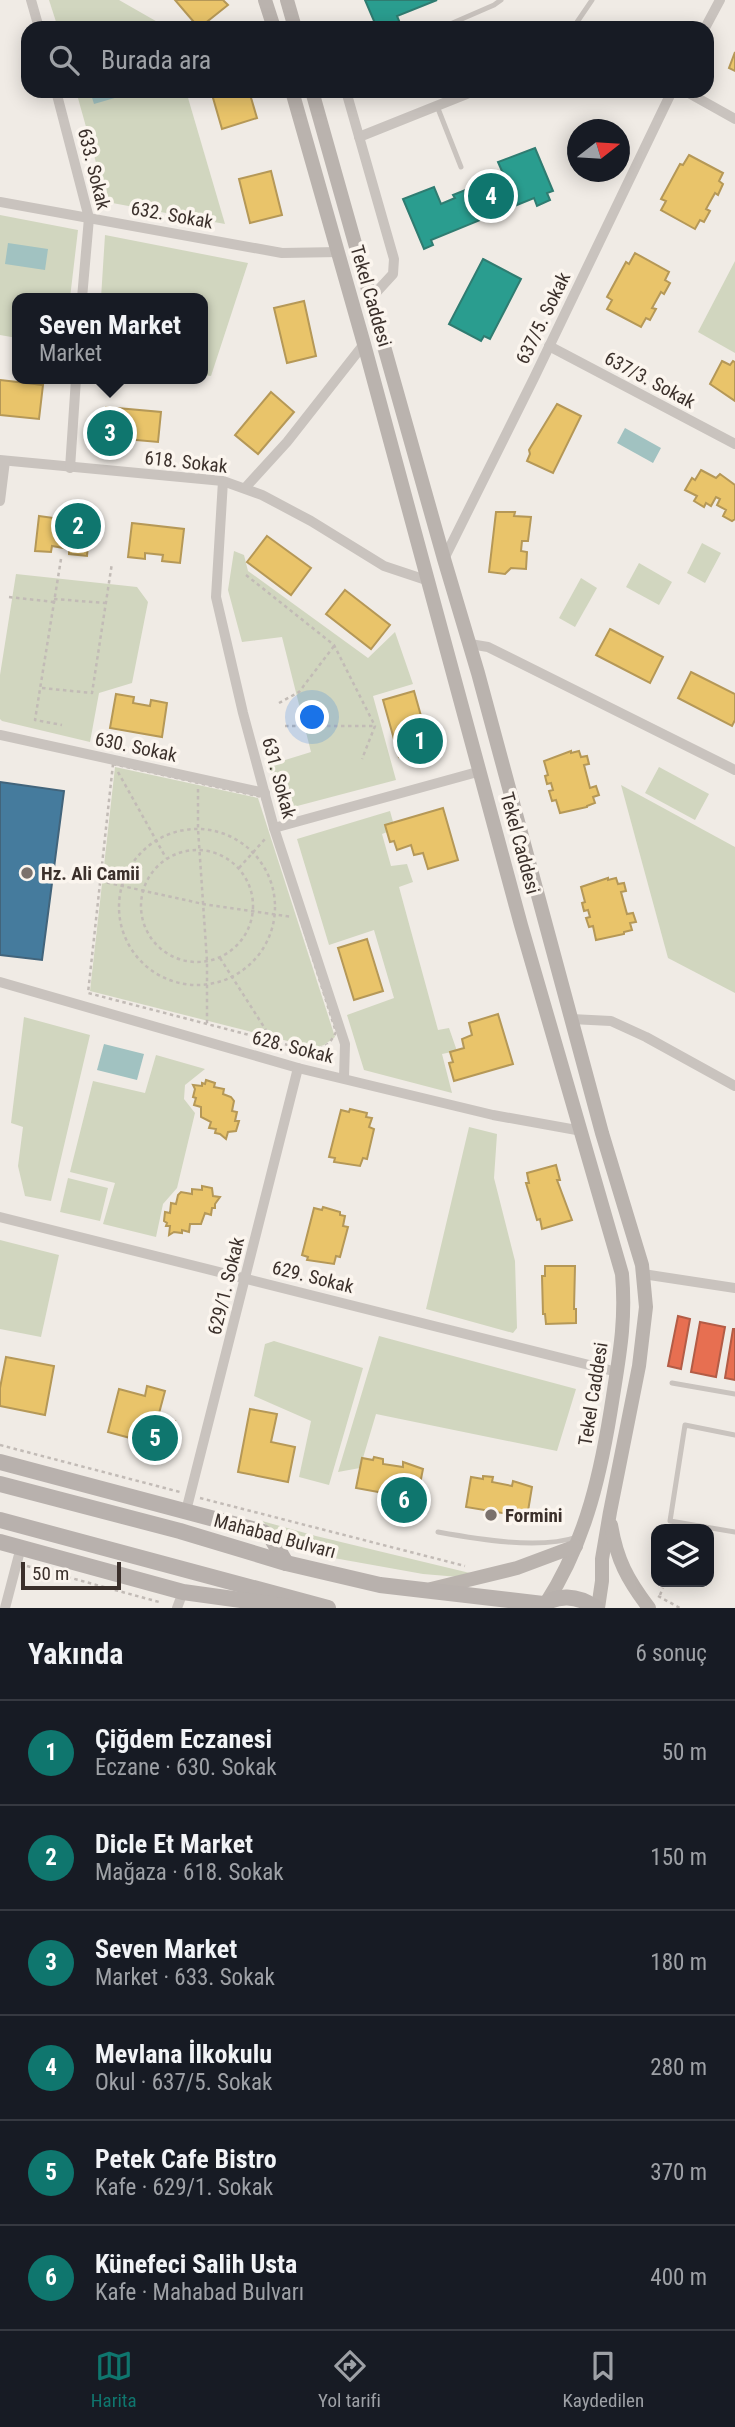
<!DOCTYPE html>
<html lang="tr">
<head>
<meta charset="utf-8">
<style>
  body { margin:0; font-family:"Roboto Condensed",sans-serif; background:#242831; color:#f1f3f6 }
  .controls { position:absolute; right:21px; bottom:21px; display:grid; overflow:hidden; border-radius:14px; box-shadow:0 4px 18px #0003 }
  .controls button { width:63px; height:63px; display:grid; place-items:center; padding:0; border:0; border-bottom:2px solid #363941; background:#171b24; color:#f1f3f6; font:35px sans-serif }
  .compass { position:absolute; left:567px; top:119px; width:63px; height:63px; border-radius:50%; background:#171b24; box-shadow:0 4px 18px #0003; rotate:73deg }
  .scale { position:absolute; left:21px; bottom:18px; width:100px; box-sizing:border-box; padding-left:7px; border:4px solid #3b302b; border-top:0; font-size:19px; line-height:24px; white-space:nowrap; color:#3b302b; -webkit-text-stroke:5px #fbf5ee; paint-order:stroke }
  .you { position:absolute; left:313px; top:718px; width:24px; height:24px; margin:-18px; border:5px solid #fff; border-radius:50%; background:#1a73e8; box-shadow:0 0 0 10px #1a73e833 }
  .badge { display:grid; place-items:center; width:46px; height:46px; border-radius:50%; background:#0f766e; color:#fff; font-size:23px; font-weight:700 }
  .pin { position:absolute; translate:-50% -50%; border:4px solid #fff; box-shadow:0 2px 7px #0006 }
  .popup { position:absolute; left:12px; top:293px; width:196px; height:91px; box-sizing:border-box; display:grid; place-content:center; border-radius:14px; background:#171b24; filter:drop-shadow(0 2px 5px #0005); font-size:23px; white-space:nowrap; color:#9ea1a6 }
  .popup b { font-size:26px; color:#f1f3f6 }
  .popup::after { content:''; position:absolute; left:50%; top:100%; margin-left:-14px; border:14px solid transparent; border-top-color:#171b24 }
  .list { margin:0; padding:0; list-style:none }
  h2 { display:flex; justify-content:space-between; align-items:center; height:91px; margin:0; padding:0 28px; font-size:30px }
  h2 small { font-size:23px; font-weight:400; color:#9ea1a6 }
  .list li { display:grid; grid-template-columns:46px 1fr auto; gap:21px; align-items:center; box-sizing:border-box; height:105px; padding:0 28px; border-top:2px solid #363941 }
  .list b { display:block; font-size:26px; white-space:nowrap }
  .list p { margin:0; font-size:23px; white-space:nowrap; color:#9ea1a6 }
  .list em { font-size:23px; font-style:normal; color:#9ea1a6 }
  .icon { flex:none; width:38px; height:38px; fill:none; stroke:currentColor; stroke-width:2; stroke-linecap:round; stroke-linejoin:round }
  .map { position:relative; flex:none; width:735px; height:1608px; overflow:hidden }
  .search { position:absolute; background:#171b24; box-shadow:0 4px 18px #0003; left:21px; right:21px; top:21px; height:77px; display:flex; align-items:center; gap:18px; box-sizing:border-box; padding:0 24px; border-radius:21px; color:#9ea1a6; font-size:26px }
  .sheet { height:721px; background:#171b24 }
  nav { display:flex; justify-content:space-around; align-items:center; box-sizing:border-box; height:98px; border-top:2px solid #363941; background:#171b24; font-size:19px; color:#9ea1a6 }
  nav a { display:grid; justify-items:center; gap:4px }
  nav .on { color:#0f766e }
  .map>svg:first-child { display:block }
  .green { fill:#d1d6bf }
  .water { fill:#a1c2c1 }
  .homes { fill:#e9c46a; stroke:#b59857; stroke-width:2 }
  .shops { fill:#e76f51; stroke:#b35c46; stroke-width:2 }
  .schools { fill:#2a9d8f; stroke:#2f7c71; stroke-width:2 }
  .public { fill:#457b9d; stroke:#42647b; stroke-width:2 }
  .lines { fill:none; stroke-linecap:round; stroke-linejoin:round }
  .path { stroke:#c2bbb6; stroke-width:2.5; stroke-dasharray:3.5 3.5; stroke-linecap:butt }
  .service { stroke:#c9c3be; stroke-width:5 }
  .minor { stroke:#c9c3be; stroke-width:10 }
  .secondary { stroke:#bab3ae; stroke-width:14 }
  .primary { stroke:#b8b1ad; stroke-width:16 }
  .poi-dot { fill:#7a716c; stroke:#fbf5ee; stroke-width:2.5 }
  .labels { text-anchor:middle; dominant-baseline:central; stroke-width:7; stroke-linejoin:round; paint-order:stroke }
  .street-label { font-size:19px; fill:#3b302b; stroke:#fbf5ee }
  .poi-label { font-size:19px; font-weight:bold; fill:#3b302b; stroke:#fbf5ee; text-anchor:start }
</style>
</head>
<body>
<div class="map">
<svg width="735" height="1608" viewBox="0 0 735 1608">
  <rect width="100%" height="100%" fill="#f0ebe5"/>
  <g class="green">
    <path d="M49,0H119L168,28H58Z"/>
    <path d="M76,91H186L225,224L107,202Z"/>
    <path d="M0,215L78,230L70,298H17V338L0,335Z"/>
    <path d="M105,235L248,263L211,376L203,375V298H101Z"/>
    <path d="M735,261V353L698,332Z"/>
    <path d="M702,543L721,553L705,583L687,573Z"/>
    <path d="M234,551L244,555L248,571L368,658L395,632L413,684L373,696L396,780L282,810L269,765L311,752L282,637L242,642L228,590Z"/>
    <path d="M639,563L672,582L659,605L626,587Z"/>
    <path d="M16,574L137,587L148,602L132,683L99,693L90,742L2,721L0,719V675Z"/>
    <path d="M581,578L597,588L575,627L559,618Z"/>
    <path d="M115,767L258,798L335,1037L324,1045L315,1048L90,991Z"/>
    <path d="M659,767L709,794L695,820L645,793Z"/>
    <path d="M621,785L735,847V993L668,958Z"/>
    <path d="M390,811L395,829L382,834L391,866L407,864L413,882L399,887L438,1030L449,1028L457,1051L442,1054L452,1093L364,1070L347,1015L394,998L374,930L329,945L297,839Z"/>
    <path d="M24,1017L90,1035L51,1201L25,1196L18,1166L23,1127L11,1123Z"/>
    <path d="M156,1055L205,1069L185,1085L184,1099L195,1113L177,1188L163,1204L156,1237L103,1224L115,1183L70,1172L93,1081L145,1093Z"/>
    <path d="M469,1127L497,1134L494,1178L515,1261L517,1328L513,1333L426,1309Z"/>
    <path d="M68,1178L108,1188L100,1221L60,1212Z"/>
    <path d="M0,1240L59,1255L41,1337L0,1329Z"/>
    <path d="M379,1336L576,1389L557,1451L376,1414L360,1468L338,1472Z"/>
    <path d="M274,1341L363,1368L329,1485L299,1477L311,1421L254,1396L265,1344Z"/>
    <path d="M262,1521L316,1536L474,1574L459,1577L423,1574L317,1555L290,1547Z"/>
  </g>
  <g class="water">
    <path d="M90,91H116L118,97L94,104Z"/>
    <path d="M8,243L48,249L45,270L5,264Z"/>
    <path d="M625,428L661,448L653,463L617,443Z"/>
    <path d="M104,1044L144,1054L137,1080L97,1070Z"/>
  </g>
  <g class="homes">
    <path d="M175,0H223L228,5L199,28Z"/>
    <path d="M735,52V71L729,68Z"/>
    <path d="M211,91H249L257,118L222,129Z"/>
    <path d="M689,155L723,173L719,181L723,184L718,195L715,193L706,209L710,211L704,222L700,220L695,229L661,210L666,201L661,199L680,164L683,165Z"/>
    <path d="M271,171L282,215L250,223L239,179Z"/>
    <path d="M635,253L669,272L665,280L670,283L664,294L661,292L652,308L656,309L650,320L646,318L641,327L607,309L612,300L607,297L626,262L629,264Z"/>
    <path d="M304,301L316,356L287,363L274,308Z"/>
    <path d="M722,361L730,365L733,361L735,362V401L710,384Z"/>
    <path d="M0,380L43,385L39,419L0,415Z"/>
    <path d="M271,392L294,412L258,454L235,435Z"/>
    <path d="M557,404L581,416L553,473L527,461L530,454L529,450Z"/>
    <path d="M106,407L161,412L158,442L103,437Z"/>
    <path d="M701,470L716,478L720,474L735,485V519L732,521L723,516L726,510L717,505L720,499L716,497L711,506L706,503L704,507L694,501L697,496L685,490L692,478L695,480Z"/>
    <path d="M496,512H515L514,516L531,517L528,541H522L521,551L527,552L526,569L511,568L505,574L489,572Z"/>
    <path d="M39,516L90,523L87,556L69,554V549L52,546L51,552L35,551Z"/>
    <path d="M132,523L184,529L180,563L162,561L163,555L145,553V559L128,557Z"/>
    <path d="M267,536L311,568L291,595L247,562Z"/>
    <path d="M345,590L390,625L371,649L326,614Z"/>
    <path d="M610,629L663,657L650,683L596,655Z"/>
    <path d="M691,672L735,694V720L732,726L678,698Z"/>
    <path d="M414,691L430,748L399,757L383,700Z"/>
    <path d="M116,694L134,697L133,703L150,706L151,700L167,703L162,737L110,728Z"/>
    <path d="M571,751V753L579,751L581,757L587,756L589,764L584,765L590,788L596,786L599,795L593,797L595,803L587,806V807L560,813L556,800L552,801L549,791L553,790L551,783L547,784L545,776L548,775L544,761Z"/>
    <path d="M443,808L458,860L428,869L423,853L414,855L411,845L397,850L394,841L390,842L385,825Z"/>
    <path d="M608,878V880L616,878L618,884L624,883L626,891L621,892L627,914L633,913L636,922L630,923L632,930L624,932V934L596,940L593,926L589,927L586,918L590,917L588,910L584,911L582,903L585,902L581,887Z"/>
    <path d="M367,939L383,991L354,1000L338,948Z"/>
    <path d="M498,1014L513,1064L454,1081L449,1063L453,1062L450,1052L464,1048L462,1039L472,1035L469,1023Z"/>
    <path d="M206,1080L215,1083L214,1087L224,1089L223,1094L231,1097L234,1101L232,1111L237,1112L235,1121H239L236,1131L228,1132L226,1139L220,1134L215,1133L216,1129L209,1128L211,1122L201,1117V1107L194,1105L196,1098L193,1097L195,1089L193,1085L202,1086V1083L205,1084Z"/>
    <path d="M350,1109L367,1113L366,1117L372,1118L369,1127L374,1129L367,1159L363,1158L360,1166L334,1162L335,1158L329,1157L341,1110L349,1112Z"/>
    <path d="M556,1165L560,1180H557L572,1220L542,1229L540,1219L537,1220L526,1183H529L527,1173Z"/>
    <path d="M202,1186L212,1188L213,1196L220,1197L215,1204V1208H212L211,1215L205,1213L201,1224H190L189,1232L182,1230V1233L174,1232L169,1235L170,1226H166L167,1223L164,1221L165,1212L170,1213L171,1203L176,1204L178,1195L181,1192L192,1194V1189L202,1190Z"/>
    <path d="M323,1207L340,1212V1215L345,1216L343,1226L348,1227L340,1257L336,1256L334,1264L307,1260L308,1257L302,1255L314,1208L322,1210Z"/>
    <path d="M545,1266H575L574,1309H576V1323L546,1324L545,1314H543L542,1276H545Z"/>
    <path d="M6,1357L54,1366L45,1415L0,1406V1388Z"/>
    <path d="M147,1386L165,1391L158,1417L175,1421L167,1448L108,1432L119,1389L145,1396Z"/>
    <path d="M250,1409L277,1414L271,1442L295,1447L288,1482L238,1472Z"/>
    <path d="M374,1457L383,1459V1464L403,1467V1462L423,1469L417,1499L356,1488L362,1458L373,1460Z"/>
    <path d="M483,1476L493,1477L492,1482L512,1486L513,1481L532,1487L527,1517L466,1507L471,1477L483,1479Z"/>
  </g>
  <g class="shops">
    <path d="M678,1316L690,1319L681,1369L668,1366Z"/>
    <path d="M700,1322L725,1327L716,1377L691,1372Z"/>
    <path d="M733,1329H735V1380L725,1378Z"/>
  </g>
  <g class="schools">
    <path d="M365,0H437L397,16L402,28H377Z"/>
    <path d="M535,148L553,191L547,193L550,200L537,206L534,198L431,240L433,245L424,249L403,199L434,187L441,204L455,198L453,195L500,176L501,180L505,178L498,162Z"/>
    <path d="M483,259L521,279L490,339L484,336L481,341L449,324Z"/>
  </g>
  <path class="public" d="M0,782L64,791L42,960L0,955Z"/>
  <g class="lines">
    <g class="path">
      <path d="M61,559L35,720L62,725"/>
      <path d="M246,575L334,645L375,726L362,759"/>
      <path d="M9,597L54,602"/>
      <path d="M54,599L105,603"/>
      <path d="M42,688L92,693L112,563"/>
      <path d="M279,703L299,692L334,646"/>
      <path d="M285,726H375"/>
      <path d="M113,764L262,797L336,1032C329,1046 323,1050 307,1050L88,993Z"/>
      <path d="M118,772L166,858"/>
      <path d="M198,789V829L207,961V1024"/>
      <circle cx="197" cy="907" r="78"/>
      <circle cx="197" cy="906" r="56"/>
      <path d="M239,868L265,839"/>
      <path d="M100,881L203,904L292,917"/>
      <path d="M220,958L278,1049"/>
      <path d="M0,1445L180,1492"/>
      <path d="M200,1498L465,1566"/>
      <path d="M27,1566L159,1602"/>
      <path d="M660,1595L663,1588"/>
      <path d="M658,1596L680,1608"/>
    </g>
    <g class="service">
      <path d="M441,28L494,5L501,0"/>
      <path d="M573,28L592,0"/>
      <path d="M437,106L461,167"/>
      <path d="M672,1383L735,1394"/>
      <path d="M735,1435L685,1425L670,1521L735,1532"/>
      <path d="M438,1532C477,1539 539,1550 577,1537"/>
    </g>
    <g class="minor">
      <path d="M31,0L39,28"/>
      <path d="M705,28L720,0"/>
      <path d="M56,91L89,218L82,298"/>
      <path d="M346,91L394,259L393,274L371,298"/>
      <path d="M685,91L735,119"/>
      <path d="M359,137L474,91"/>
      <path d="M0,202L282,253L339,252"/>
      <path d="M549,346L735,444"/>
      <path d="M0,460L223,481L262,495L311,521L384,566L429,581"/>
      <path d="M70,468L76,379"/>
      <path d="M223,481L216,597L243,713L274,828L345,1044L344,1077"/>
      <path d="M245,488L287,442L364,344"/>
      <path d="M0,501L5,461"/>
      <path d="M444,559L534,378L672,91"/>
      <path d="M470,644L488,647L735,770"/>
      <path d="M0,735L265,793"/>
      <path d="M274,828L481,771"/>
      <path d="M0,982L298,1068L493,1115L582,1131"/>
      <path d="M571,1019L611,1021L646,1037L735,1086"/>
      <path d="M0,1217L617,1372"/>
      <path d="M643,1274L735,1288"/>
      <path d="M186,1511L298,1068"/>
      <path d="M5,1608L21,1547"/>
      <path d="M177,1608L183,1592"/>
    </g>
    <g class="secondary">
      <path d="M265,0L274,28"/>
      <path d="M287,0L295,28"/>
      <path d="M292,91L364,344L521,925L622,1274C626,1319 620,1352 613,1396C602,1468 587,1540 546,1603"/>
      <path d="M312,91L444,559L478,673L602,1133L642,1265L646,1307L639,1366L610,1512L602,1559V1581L598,1608"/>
      <path d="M611,1525C617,1560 627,1579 649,1608"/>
      <path d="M431,1589L517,1568L576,1546"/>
    </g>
    <g class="primary">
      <path d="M0,1462L263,1532L272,1539L286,1563"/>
      <path d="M0,1484L180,1531L286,1563L380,1585L543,1604"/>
      <path d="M0,1520L328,1608"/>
      <path d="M0,1542L183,1592L291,1607"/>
      <path d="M539,1608C556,1593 578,1595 596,1608"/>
    </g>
  </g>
  <g class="poi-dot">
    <circle cx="27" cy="873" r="7"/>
    <circle cx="491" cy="1515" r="7"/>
  </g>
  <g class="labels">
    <g class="street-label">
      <text transform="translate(94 169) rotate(76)">633. Sokak</text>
      <text transform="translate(172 215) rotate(10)">632. Sokak</text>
      <text transform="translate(371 296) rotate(74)">Tekel Caddesi</text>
      <text transform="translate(543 318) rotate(-64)">637/5. Sokak</text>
      <text transform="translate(650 380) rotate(28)">637/3. Sokak</text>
      <text transform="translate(186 462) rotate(6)">618. Sokak</text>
      <text transform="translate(136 747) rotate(12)">630. Sokak</text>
      <text transform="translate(279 778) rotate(75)">631. Sokak</text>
      <text transform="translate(520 843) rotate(75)">Tekel Caddesi</text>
      <text transform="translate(293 1047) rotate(14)">628. Sokak</text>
      <text transform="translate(313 1277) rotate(14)">629. Sokak</text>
      <text transform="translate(226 1286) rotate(-76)">629/1. Sokak</text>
      <text transform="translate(593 1394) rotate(-81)">Tekel Caddesi</text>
      <text transform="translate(275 1536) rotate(15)">Mahabad Bulvarı</text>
    </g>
    <g class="poi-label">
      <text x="41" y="873">Hz. Ali Camii</text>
      <text x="505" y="1515">Formini</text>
    </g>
  </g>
</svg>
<div class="controls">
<button><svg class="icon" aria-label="layers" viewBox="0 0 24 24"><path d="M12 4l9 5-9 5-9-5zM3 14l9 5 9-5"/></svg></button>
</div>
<svg class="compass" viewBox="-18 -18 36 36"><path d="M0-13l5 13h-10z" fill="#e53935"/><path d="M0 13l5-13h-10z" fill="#9ea1a6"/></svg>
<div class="scale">50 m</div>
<div class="you"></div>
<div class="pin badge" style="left:420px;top:741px">1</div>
<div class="pin badge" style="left:78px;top:526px">2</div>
<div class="pin badge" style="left:110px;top:433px">3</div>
<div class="popup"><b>Seven Market</b>Market</div>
<div class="pin badge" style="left:491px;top:196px">4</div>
<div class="pin badge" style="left:155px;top:1438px">5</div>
<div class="pin badge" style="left:404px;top:1500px">6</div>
<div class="search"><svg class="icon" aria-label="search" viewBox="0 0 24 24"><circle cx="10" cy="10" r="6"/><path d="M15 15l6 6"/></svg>Burada ara</div>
</div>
<section class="sheet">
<h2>Yakında<small>6 sonuç</small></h2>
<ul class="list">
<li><span class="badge">1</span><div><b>Çiğdem Eczanesi</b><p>Eczane · 630. Sokak</p></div><em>50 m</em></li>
<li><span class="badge">2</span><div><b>Dicle Et Market</b><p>Mağaza · 618. Sokak</p></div><em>150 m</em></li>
<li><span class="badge">3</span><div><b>Seven Market</b><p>Market · 633. Sokak</p></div><em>180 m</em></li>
<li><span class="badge">4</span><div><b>Mevlana İlkokulu</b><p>Okul · 637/5. Sokak</p></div><em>280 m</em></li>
<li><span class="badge">5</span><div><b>Petek Cafe Bistro</b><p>Kafe · 629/1. Sokak</p></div><em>370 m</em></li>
<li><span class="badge">6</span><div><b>Künefeci Salih Usta</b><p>Kafe · Mahabad Bulvarı</p></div><em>400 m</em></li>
</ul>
</section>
<nav>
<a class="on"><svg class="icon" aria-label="map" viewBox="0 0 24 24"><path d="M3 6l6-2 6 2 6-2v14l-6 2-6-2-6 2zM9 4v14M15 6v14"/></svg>Harita</a>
<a><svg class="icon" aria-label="directions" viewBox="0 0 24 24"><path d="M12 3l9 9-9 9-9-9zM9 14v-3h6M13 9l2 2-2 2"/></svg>Yol tarifi</a>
<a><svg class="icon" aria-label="saved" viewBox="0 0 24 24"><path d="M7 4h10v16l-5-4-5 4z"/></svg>Kaydedilen</a>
</nav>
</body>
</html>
